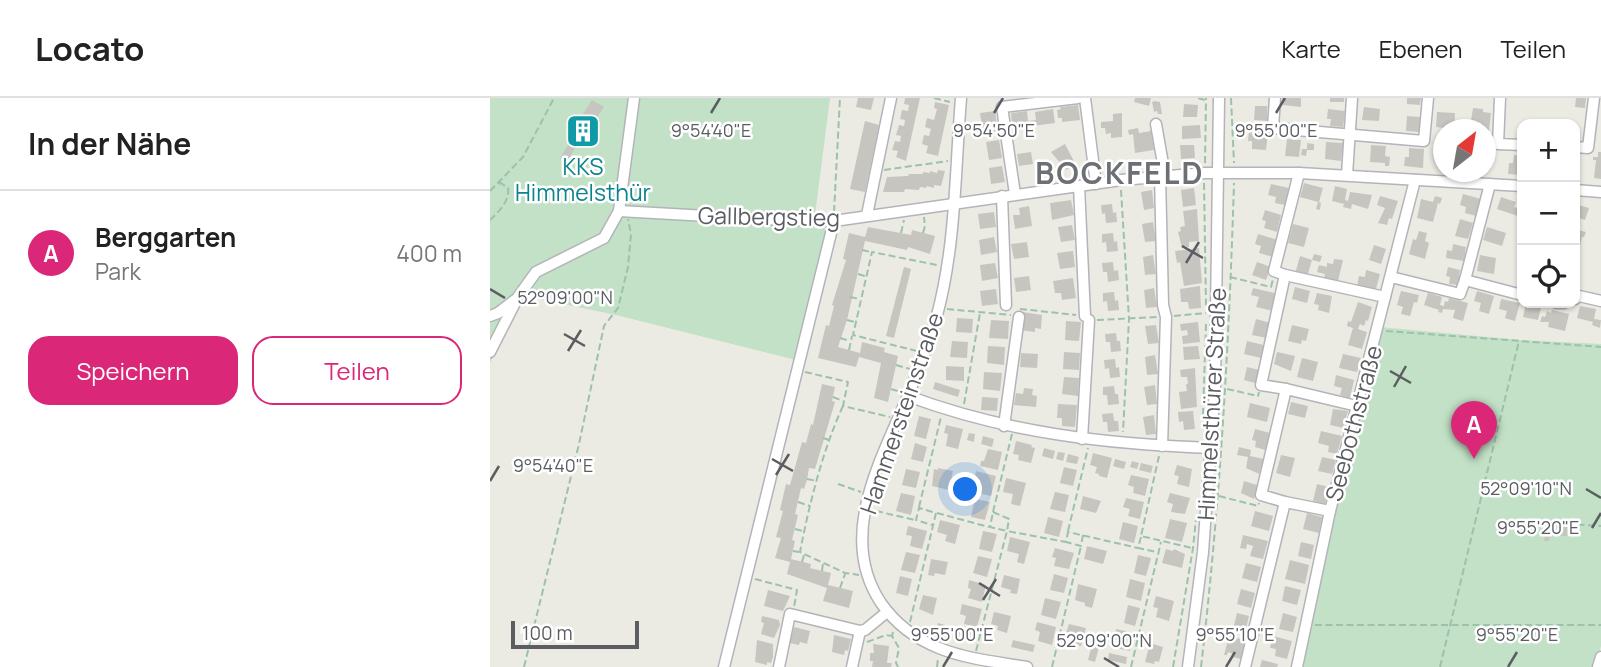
<!DOCTYPE html>
<html lang="de">
<head>
<meta charset="utf-8">
<style>
  body { margin:0; font-family:Manrope,sans-serif; background:#f6f6f6; color:#222 }
  .controls { position:absolute; right:21px; top:21px; display:grid; overflow:hidden; border-radius:14px; box-shadow:0 2px 5px #0004 }
  .controls button { width:63px; height:63px; display:grid; place-items:center; padding:0; border:0; border-bottom:2px solid #e0e0e0; background:#fff; color:#222; font:35px sans-serif }
  .compass { position:absolute; left:943px; top:21px; width:63px; height:63px; border-radius:50%; background:#fff; box-shadow:0 2px 5px #0004; rotate:31deg }
  .scale { position:absolute; left:21px; bottom:18px; width:128px; box-sizing:border-box; padding-left:7px; border:4px solid #5b5d62; border-top:0; font-size:19px; line-height:24px; white-space:nowrap; color:#5b5d62; -webkit-text-stroke:5px #fff; paint-order:stroke }
  .you { position:absolute; left:476px; top:392px; width:24px; height:24px; margin:-18px; border:5px solid #fff; border-radius:50%; background:#1a73e8; box-shadow:0 0 0 10px #1a73e833 }
  .badge { display:grid; place-items:center; width:46px; height:46px; border-radius:50%; background:#db2777; color:#fff; font-size:23px; font-weight:700 }
  .pin { position:absolute; translate:-50% -58px; filter:drop-shadow(0 2px 4px #0008) }
  .pin::after { content:''; position:absolute; top:37px; width:24px; height:21px; background:inherit; clip-path:polygon(0 0,100% 0,50% 100%) }
  .list { margin:0; padding:0; list-style:none }
  h2 { display:flex; justify-content:space-between; align-items:center; height:91px; margin:0; padding:0 28px; font-size:30px }
  h2 small { font-size:23px; font-weight:400; color:#767676 }
  .list li { display:grid; grid-template-columns:46px 1fr auto; gap:21px; align-items:center; box-sizing:border-box; height:126px; padding:0 28px; border-top:2px solid #e0e0e0 }
  .list b { display:block; font-size:26px; white-space:nowrap }
  .list p { margin:0; font-size:23px; white-space:nowrap; color:#767676 }
  .list em { font-size:23px; font-style:normal; color:#767676 }
  .actions { display:flex; gap:14px; padding:21px 28px }
  .actions a { flex:1; padding:16px 0; border:2px solid #db2777; border-radius:21px; text-align:center; font-size:24px; color:#db2777 }
  .actions .main { background:#db2777; color:#fff }
  .icon { flex:none; width:38px; height:38px; fill:none; stroke:currentColor; stroke-width:2; stroke-linecap:round; stroke-linejoin:round }
  .map { position:relative; flex:none; width:1111px; height:569px; overflow:hidden }
  header { display:flex; align-items:center; gap:42px; box-sizing:border-box; height:98px; padding:0 35px; background:#fff; border-bottom:2px solid #e0e0e0 }
  header strong { font-size:33px }
  nav { display:flex; gap:38px; margin-inline-start:auto; font-size:24px }
  main { display:flex }
  aside { flex:1; background:#fff }
  .map>svg:first-child { display:block }
  .green { fill:#c2e1c6 }
  .building { fill:#c7c5c0 }
  .lines { fill:none; stroke-linecap:round; stroke-linejoin:round }
  .minor-casing { stroke:#b3b4b9; stroke-width:13 }
  .path { stroke:#9cc1ac; stroke-width:2; stroke-dasharray:7 3.5; stroke-linecap:butt }
  .minor { stroke:#fff; stroke-width:10 }
  .ticks { fill:none; stroke:#5b5d62; stroke-width:2.5 }
  .labels { text-anchor:middle; dominant-baseline:central; stroke-width:5; stroke-linejoin:round; paint-order:stroke }
  .culture-label { font-size:23px; fill:#0d838f; stroke:#fff }
  .street-label { font-size:23px; fill:#5b5d62; stroke:#fff }
  .district-label { font-size:30px; font-weight:bold; letter-spacing:2px; fill:#6c6f74; stroke:#fff }
  .ticks-label { font-size:18px; text-anchor:middle; fill:#5b5d62; stroke:#fff; stroke-width:5; stroke-linejoin:round; paint-order:stroke }
</style>
</head>
<body>
<header>
<strong>Locato</strong>
<nav><a>Karte</a><a>Ebenen</a><a>Teilen</a></nav>
</header>
<main>
<aside>
<h2>In der Nähe<small></small></h2>
<ul class="list">
<li><span class="badge">A</span><div><b>Berggarten</b><p>Park</p></div><em>400 m</em></li>
</ul>
<div class="actions"><a class="main">Speichern</a><a>Teilen</a></div>
</aside>
<div class="map">
<svg width="1111" height="569" viewBox="0 0 1111 569">
  <rect width="100%" height="100%" fill="#ecebe3"/>
  <g class="green">
    <path d="M0,0H340L324,125L338,127L306,262L126,217L34,198L0,265Z"/>
    <path d="M890,229L1030,242L1111,246V548L1106,569H810L844,413Z"/>
  </g>
  <g class="building">
    <path d="M368,0H384L381,12L366,9Z"/>
    <path d="M415,0H430L416,63L406,59L408,53L402,52L405,43L410,44L411,38L406,37L409,27L414,28L415,22L410,21L412,12L418,13L419,7L414,6Z"/>
    <path d="M645,0H661L659,8L644,4Z"/>
    <path d="M792,0H811V9L793,7Z"/>
    <rect x="840" y="0" width="14" height="4"/>
    <path d="M917,0H931L930,7L917,6Z"/>
    <path d="M1086,0H1096L1095,10L1085,9Z"/>
    <path d="M102,2L114,9L99,31L107,35L102,43L94,37L76,64L70,60L82,41L78,39Z"/>
    <path d="M665,3L670,4L672,16H668L667,13L664,14L662,4Z"/>
    <path d="M445,4L459,7L448,58L436,55L438,48L432,46L434,37L439,38L441,31L435,29L437,20L444,22L447,11L444,10Z"/>
    <path d="M694,6L708,7L707,19H693Z"/>
    <path d="M588,7L590,22L572,24V20H568L567,12L571,11L570,9Z"/>
    <path d="M765,8H777V23L764,22Z"/>
    <path d="M874,9L890,11L889,23L872,22Z"/>
    <path d="M983,10L993,11V14L1001,15L999,33L990,32L991,25L981,23Z"/>
    <path d="M563,11L565,25L543,28L544,31H539V26L522,28L521,15L537,13L538,23L546,22L545,14Z"/>
    <path d="M838,11L855,13L853,29L840,28L841,21H837Z"/>
    <path d="M505,13L508,34L493,36L490,15Z"/>
    <path d="M947,14L965,15L964,31L946,29Z"/>
    <path d="M632,15V39L621,40V35L616,36L615,30H611V24L623,23V16Z"/>
    <path d="M917,18L930,19L929,34L916,33Z"/>
    <path d="M375,23L389,27L375,94L360,91Z"/>
    <path d="M710,27L711,40L692,41V28Z"/>
    <path d="M648,30L649,35L661,33L664,52L645,55L643,36L639,37L638,32Z"/>
    <path d="M759,32L778,34L776,52L762,51V43H758Z"/>
    <path d="M797,41L811,42L809,59L795,58Z"/>
    <path d="M509,42L512,60L499,62L496,44Z"/>
    <path d="M836,44L853,45L851,63L835,61Z"/>
    <path d="M817,45L824,46V52H817L816,58L811,57L812,51H817Z"/>
    <path d="M575,46L586,67L576,72L561,54Z"/>
    <path d="M690,47H704L705,60L691,61Z"/>
    <path d="M881,47L896,48L895,58L900,59L899,68H895V65L880,64Z"/>
    <path d="M919,50L934,51L933,70L914,68L915,59H919Z"/>
    <path d="M541,54L543,66L529,68L527,56Z"/>
    <path d="M1108,54H1111V81L1104,80L1106,62H1103V59H1108Z"/>
    <path d="M1024,57L1032,58V77L1018,76L1019,65H1023Z"/>
    <path d="M512,68L515,84L501,86L499,70Z"/>
    <path d="M448,72L455,73L451,88L444,87V90L437,88L436,90L430,89L429,92L415,91L414,94H393L397,79L418,78L419,76H433V74L440,75V73L447,75Z"/>
    <path d="M814,85L833,90L829,104L831,105L830,112L826,111L828,104L810,99Z"/>
    <path d="M781,86L799,90L795,107L785,105L786,99L778,97Z"/>
    <path d="M845,88L857,91L855,102L858,103L860,94L882,97L878,111L862,106L861,111L853,109L854,106L842,103Z"/>
    <path d="M704,90L706,107L693,109L691,92Z"/>
    <path d="M662,92L664,110L654,112L651,94Z"/>
    <path d="M973,96L991,101L986,118L975,115L976,109L970,107Z"/>
    <path d="M890,98L908,103L902,121L899,120L897,127L888,125L895,110L887,107Z"/>
    <path d="M945,98L952,100L950,106L948,105L943,124L927,120L931,101L943,104Z"/>
    <path d="M1011,99L1026,104L1024,109L1030,111L1028,118L1007,111Z"/>
    <path d="M581,102L584,117L562,122L560,105Z"/>
    <path d="M622,106L623,115L626,114L627,124L616,125L615,115L612,116L611,107Z"/>
    <path d="M1085,106L1099,110L1095,122L1085,119Z"/>
    <path d="M539,108L542,128L525,131L523,117H530L529,110Z"/>
    <path d="M707,111L709,143L699,144V149L692,150L688,134L691,133L690,129L695,128L693,113Z"/>
    <path d="M775,112L791,117L787,134L774,130L776,123L772,122Z"/>
    <path d="M504,114L506,129L490,131L488,116Z"/>
    <path d="M970,121L983,125L978,141L965,138Z"/>
    <path d="M663,124L666,143L655,144L652,126Z"/>
    <path d="M803,126L819,130L814,149L798,145Z"/>
    <path d="M582,127L585,142L571,144L568,129Z"/>
    <path d="M378,129L421,137L422,132L445,138L440,156L418,149L417,152L375,143L357,222L348,249L370,255L372,244L395,250L394,254L408,258L398,304L384,300L391,265L369,259L366,269L328,260L336,227L339,228L344,208L342,207L356,162L353,161L359,135L375,139Z"/>
    <path d="M997,129L1016,135L1012,148L993,142Z"/>
    <path d="M1088,132L1096,134L1094,139H1092L1089,151L1085,150V137Z"/>
    <path d="M929,133L937,135L935,143L939,145L935,161L919,156L923,141L926,142Z"/>
    <path d="M623,135L624,144L627,143L628,153L617,154L616,144L612,145V136Z"/>
    <path d="M768,136L788,142L783,159L769,155L771,148L765,146Z"/>
    <path d="M504,139L507,154L491,157L489,142Z"/>
    <path d="M537,144L539,159L524,161L521,146Z"/>
    <path d="M963,146L976,149L974,163L956,160L957,152L962,153Z"/>
    <path d="M884,147L896,151L891,166L879,162Z"/>
    <path d="M709,150L712,185L694,188L690,164L687,165L685,153Z"/>
    <path d="M583,153L585,169L570,171L567,155Z"/>
    <path d="M824,156L832,158L830,164L822,162L817,179L805,176L810,158L822,162Z"/>
    <path d="M663,157L666,176L655,177L653,159Z"/>
    <path d="M990,157L1006,160L1004,176L987,173Z"/>
    <path d="M844,161L853,162L848,183L834,180L835,176L827,174L829,167L837,169V165L843,166Z"/>
    <path d="M623,164L624,173L628,172L629,182L618,184L617,174H613L612,165Z"/>
    <path d="M767,164L781,169L776,182L762,177Z"/>
    <path d="M505,165L508,180L492,183L490,167Z"/>
    <path d="M414,169L421,171L404,240L396,238Z"/>
    <path d="M958,169L970,172L968,187L959,186L960,179L956,178Z"/>
    <path d="M876,172L890,176L886,191L867,188L869,178L875,179Z"/>
    <path d="M539,178L541,192L526,194L524,180Z"/>
    <path d="M583,180L586,200L572,202L571,195H565L563,183Z"/>
    <path d="M710,188L711,210L699,211L698,204H691L690,191Z"/>
    <path d="M805,189L820,193L817,205L802,201Z"/>
    <path d="M664,190L667,209L656,210L654,192Z"/>
    <path d="M763,190L788,196L783,213L766,209L769,199L761,197Z"/>
    <path d="M506,191L508,206L492,208L490,193Z"/>
    <path d="M911,193L929,197L927,205L924,204L920,218L911,216L913,209L907,207Z"/>
    <path d="M987,193L1004,198L999,216L989,213L991,205L984,203Z"/>
    <path d="M624,194L625,203L628,202L629,212L618,213L617,203L613,204V195Z"/>
    <path d="M827,195L842,198L839,215L828,212L829,207L824,206Z"/>
    <path d="M938,195L952,199L950,207L954,208L955,203L958,204L959,200L978,205L973,223L963,220L965,212L953,211L952,215L948,214L949,212L934,207Z"/>
    <path d="M1011,201L1030,205L1025,223L1015,220L1017,213L1009,211Z"/>
    <path d="M868,204L882,209L878,223L876,222L874,228L870,226L868,231L877,234L872,251L858,247L863,230L857,228L858,223L861,224Z"/>
    <path d="M1036,206L1051,210L1048,222L1033,219Z"/>
    <path d="M1090,208L1106,211L1104,221L1111,222L1110,230L1102,227L1103,224L1087,220Z"/>
    <path d="M1062,212L1079,216L1075,233L1058,229L1059,224H1050L1052,218L1055,219L1057,213L1061,215Z"/>
    <path d="M533,214L552,217L551,231L545,230V234L530,232Z"/>
    <path d="M467,220L483,221L482,235L466,234Z"/>
    <path d="M766,221L781,225L777,240L762,237Z"/>
    <path d="M501,222L519,223L518,241L499,240Z"/>
    <path d="M576,223L591,224L589,243L575,242Z"/>
    <path d="M708,224L710,244L693,246L692,238L698,237L697,232L691,233L690,226Z"/>
    <path d="M666,227L669,245L658,246L655,228Z"/>
    <path d="M802,227L819,231L816,243L812,242L811,246L798,243Z"/>
    <path d="M626,235L627,243H630L631,253L621,254L620,244H616L615,236Z"/>
    <path d="M462,243L478,244L477,260L460,259Z"/>
    <path d="M757,243L774,247L771,260L754,256Z"/>
    <path d="M498,248L515,249L514,267L497,265Z"/>
    <path d="M708,248L710,261L694,262L693,249Z"/>
    <path d="M574,254L590,255L589,272L573,271Z"/>
    <path d="M787,254L805,258L801,273L784,266Z"/>
    <path d="M531,255L548,256L547,270L530,269Z"/>
    <path d="M853,256L871,260L867,274L849,270Z"/>
    <path d="M665,257L668,276L657,277L655,259Z"/>
    <path d="M812,260L828,264L823,283L807,279Z"/>
    <path d="M625,261L626,270L629,269L630,279L620,280L619,270L615,271L614,262Z"/>
    <path d="M456,268L474,269V283L456,282Z"/>
    <path d="M757,269L769,272L765,285L754,282Z"/>
    <path d="M705,270L707,309L691,311L689,294L697,293L696,286H698L697,279H691L690,272Z"/>
    <path d="M494,274L512,275L510,293L493,291Z"/>
    <path d="M846,277L864,282L860,300L850,297L852,290L844,288Z"/>
    <path d="M574,279L589,280L588,298L572,296Z"/>
    <path d="M445,284L470,292L468,299L443,291Z"/>
    <path d="M332,286L345,289L342,303L345,304L325,371L319,370L317,382L314,391L311,390L305,416L308,417L302,442L305,443L301,461L321,466L320,470L341,475L338,487L363,493L359,510L333,503L337,490L297,476L300,464L285,460L291,440L286,439L293,413L290,412L296,386L300,387L312,344L316,345L321,326L323,327Z"/>
    <path d="M665,287L667,306L657,307L654,289Z"/>
    <path d="M624,288L625,296H628L629,306L618,307L617,297H613V289Z"/>
    <path d="M534,290L543,291L542,297L547,298L546,309L524,307L526,295L533,296Z"/>
    <path d="M492,299L508,300L507,313L491,312Z"/>
    <path d="M801,304L818,308L815,320L798,316Z"/>
    <path d="M760,305L780,310L777,324L757,319Z"/>
    <path d="M568,306L587,307L585,329L572,328V320H567Z"/>
    <path d="M843,311L858,313L853,330L840,327Z"/>
    <path d="M703,313L705,331L694,332L693,323L689,324L688,314Z"/>
    <path d="M623,315L624,323H628L629,333L618,334L617,324H613L612,316Z"/>
    <path d="M664,317L666,336L656,337L653,319Z"/>
    <path d="M429,318L441,321L436,341L424,338Z"/>
    <path d="M456,327L473,331L468,351L456,348L458,336L454,335Z"/>
    <path d="M765,331L780,335L775,352L765,349L766,343L762,342Z"/>
    <path d="M831,333L852,338L847,356L838,354L839,348L828,345Z"/>
    <path d="M479,335L485,336L484,344L477,342Z"/>
    <path d="M493,338L504,341L502,349L491,346Z"/>
    <path d="M526,343L542,347L541,349L545,350L541,365L528,362L529,357L523,356Z"/>
    <path d="M425,345L437,349L433,364L421,361Z"/>
    <path d="M749,349L761,352L760,358L774,361L769,376L756,370L758,359L747,357Z"/>
    <path d="M554,350L565,353L563,361L552,358Z"/>
    <path d="M498,351L512,354L508,372L490,368L491,363H494Z"/>
    <path d="M568,354L575,355L573,363L566,361Z"/>
    <path d="M603,355L622,360L617,380L609,378V376L605,375L607,369L600,367Z"/>
    <path d="M578,356L589,359L587,366L576,364Z"/>
    <path d="M791,357L805,360L800,379L786,375Z"/>
    <path d="M832,359L846,362L842,376L828,373Z"/>
    <path d="M625,361L636,364L634,371L623,368Z"/>
    <path d="M642,363L649,365L647,371L640,369Z"/>
    <path d="M651,365L663,368L661,375L649,372Z"/>
    <path d="M687,367L702,371L699,389L687,386L689,378L684,377Z"/>
    <path d="M574,369L587,372L583,388L570,385Z"/>
    <path d="M448,370L463,373L459,392L442,388L444,371L448,372Z"/>
    <path d="M416,371L430,374L426,390L412,387Z"/>
    <path d="M486,373L506,378L501,398L488,395L490,385L484,383Z"/>
    <path d="M641,377L659,381L655,398L643,395L644,389L638,387Z"/>
    <path d="M516,380L536,385L530,408L521,406L523,396L513,394Z"/>
    <path d="M754,383L767,387L764,401L751,395Z"/>
    <path d="M827,386L839,389L835,406L823,403Z"/>
    <path d="M565,394L579,397L575,414L560,411Z"/>
    <path d="M411,395L425,398L421,417L406,413Z"/>
    <path d="M680,395L700,400L695,416L681,414L683,406L677,404Z"/>
    <path d="M593,398L611,403L606,415L590,411Z"/>
    <path d="M636,400L654,404L650,421L638,418L640,411L633,409Z"/>
    <path d="M485,401L500,404L495,422L481,419Z"/>
    <path d="M765,413L783,418L779,433L761,428Z"/>
    <path d="M817,415L832,419L829,435L813,431Z"/>
    <path d="M558,419L573,423L569,439L554,435Z"/>
    <path d="M680,421L697,425L692,444L675,440Z"/>
    <path d="M450,422L470,427L465,446L455,443L457,437L447,434Z"/>
    <path d="M1057,423H1077V438H1060L1059,443H1054Z"/>
    <path d="M633,424L648,428L644,445L629,441Z"/>
    <path d="M418,428L437,433L432,451L420,448L422,438L416,437Z"/>
    <path d="M493,433L507,436L502,454L489,451Z"/>
    <path d="M753,437L778,443L773,461L760,458L763,448L757,446L756,451L750,450Z"/>
    <path d="M520,439L540,444L534,466L527,464L529,456L517,453Z"/>
    <path d="M811,444L824,447L821,461L808,458Z"/>
    <path d="M597,448L617,453L613,466L594,461Z"/>
    <path d="M565,450L584,455L579,471L564,468L566,460L562,459Z"/>
    <path d="M676,451L683,453L684,451L695,456L692,470L672,465Z"/>
    <path d="M416,454L430,457L425,475L411,472Z"/>
    <path d="M648,457L661,460L656,478L644,475Z"/>
    <path d="M488,458L502,461L497,479L483,475Z"/>
    <path d="M441,461L458,464L455,477L445,475L444,478L438,477Z"/>
    <path d="M800,462L819,467L815,486L795,481Z"/>
    <path d="M756,465L771,469L767,484L752,480Z"/>
    <path d="M564,476L578,480L574,495L560,492Z"/>
    <path d="M514,477L530,481L527,496L520,495L521,492L511,489Z"/>
    <path d="M410,478L422,481L418,498L406,495Z"/>
    <path d="M640,481L655,485L651,503L636,499Z"/>
    <path d="M479,482L496,487L492,504L478,500L481,491L478,490Z"/>
    <path d="M588,486L607,491L602,510L595,508V505L585,502Z"/>
    <path d="M795,488L811,492L807,507L792,503Z"/>
    <path d="M751,491L765,495L761,510L747,506Z"/>
    <path d="M278,492L300,498L293,513L274,508Z"/>
    <path d="M433,497L447,500L443,517L429,511Z"/>
    <path d="M666,498L684,503L679,523L666,519L668,510L663,509Z"/>
    <path d="M555,500L571,504L566,521L551,517Z"/>
    <path d="M472,506L492,511L487,529L474,526L476,518L470,516Z"/>
    <path d="M638,507L650,510L645,528L634,525Z"/>
    <path d="M504,514L521,518L517,535L507,532L508,528L501,526Z"/>
    <path d="M747,515L759,518L755,534L743,531Z"/>
    <path d="M793,515L807,519L803,534L789,531Z"/>
    <path d="M272,518L289,522L290,527L284,540L271,536L274,525L271,524Z"/>
    <path d="M547,524L566,529L562,547L548,543L550,534L545,532Z"/>
    <path d="M448,525L455,527L453,534L446,532Z"/>
    <path d="M579,526L596,530L591,548L582,545L584,537L576,535Z"/>
    <path d="M304,529L320,533L317,546L310,544L309,547L300,545Z"/>
    <path d="M468,529L482,533L480,541L466,537Z"/>
    <path d="M626,531L644,535L640,553L626,550L628,543L624,542Z"/>
    <path d="M344,537L361,541L358,553L355,552L354,557L342,554Z"/>
    <path d="M739,538L755,542L751,561L742,559L743,556L738,554L737,557H734Z"/>
    <path d="M783,538L802,543L797,561L785,558L786,551L780,550Z"/>
    <path d="M267,542L283,546V559L281,565L277,564V567L265,564Z"/>
    <path d="M523,542L545,547L543,554L521,549Z"/>
    <path d="M660,545L673,549L669,564L665,563L664,566L655,564Z"/>
    <path d="M383,546L399,548L397,565H402L401,569H382L383,563H380V555H384Z"/>
    <path d="M602,547L609,549L605,564L598,562Z"/>
    <path d="M619,555L637,559L636,566L618,562Z"/>
    <path d="M772,562L788,566L787,569H770Z"/>
  </g>
  <g class="lines">
    <g class="minor-casing">
      <g id="minor">
        <path d="M471,0C465,74 466,149 446,221C438,248 428,274 417,300C390,364 347,439 391,505C405,525 426,541 449,550C476,561 507,564 537,569"/>
        <path d="M595,0L606,86"/>
        <path d="M785,0L783,30L934,43L938,0"/>
        <path d="M1010,0L1008,46L1032,47"/>
        <path d="M666,26L673,66L670,77L673,207L676,219L672,348"/>
        <path d="M1085,49L1098,50L1104,0"/>
        <path d="M857,77L862,0"/>
        <path d="M589,88L595,218"/>
        <path d="M1085,92L1111,94"/>
        <path d="M525,96L512,9L588,0"/>
        <path d="M512,98L516,207"/>
        <path d="M129,113L270,121L344,123L631,82L715,75H809L1032,88"/>
        <path d="M377,117L401,0"/>
        <path d="M795,177L784,173L809,75"/>
        <path d="M901,179L970,196L975,182L1032,197"/>
        <path d="M975,182L1000,86"/>
        <path d="M1085,201L1089,198L1111,203"/>
        <path d="M1066,205H1074"/>
        <path d="M0,218L8,215L25,202"/>
        <path d="M0,254L28,199L46,174L114,140L129,113L144,0"/>
        <path d="M796,291L771,287L795,177L895,199"/>
        <path d="M418,298C517,335 616,346 721,350"/>
        <path d="M514,328L529,219"/>
        <path d="M592,341L599,222"/>
        <path d="M795,404L771,397L796,291L867,308"/>
        <path d="M234,569L344,123"/>
        <path d="M289,569L300,516L370,533L375,532L397,514"/>
        <path d="M362,569L370,533"/>
        <path d="M698,569L713,454L725,288L729,0"/>
        <path d="M755,569L795,404L840,413"/>
        <path d="M807,569L840,413L925,82"/>
        <path d="M1108,569L1111,559"/>
      </g>
    </g>
    <g class="path">
      <path d="M444,0L460,4"/>
      <path d="M708,0L715,2"/>
      <path d="M741,0L744,65"/>
      <path d="M715,65L716,0"/>
      <path d="M394,72L458,63"/>
      <path d="M714,85L716,209"/>
      <path d="M631,92L639,221L633,334"/>
      <path d="M0,93L33,59L64,0"/>
      <path d="M344,114L350,0"/>
      <path d="M0,122C9,114 20,102 18,90L11,85L7,87"/>
      <path d="M411,135L414,122"/>
      <path d="M433,135L435,128L434,119"/>
      <path d="M372,152L381,154"/>
      <path d="M368,176L375,178"/>
      <path d="M740,179L781,189L783,181"/>
      <path d="M360,199L370,201"/>
      <path d="M457,211L521,217"/>
      <path d="M530,211L586,217"/>
      <path d="M684,218L716,215"/>
      <path d="M357,222L365,224"/>
      <path d="M607,222L668,219"/>
      <path d="M896,233L1111,249"/>
      <path d="M350,240L360,243"/>
      <path d="M359,252L362,238"/>
      <path d="M427,253L363,237L382,154L447,167"/>
      <path d="M406,267L420,271"/>
      <path d="M315,274L358,284L353,308L400,319"/>
      <path d="M401,291L411,294"/>
      <path d="M737,291L768,298L769,294"/>
      <path d="M343,299L353,303"/>
      <path d="M474,306L490,215"/>
      <path d="M353,308C333,351 319,407 310,454L355,475L369,477"/>
      <path d="M713,317L716,225"/>
      <path d="M333,340L339,342"/>
      <path d="M669,358L651,438L702,450"/>
      <path d="M317,381L327,383"/>
      <path d="M348,386L371,394"/>
      <path d="M729,398L768,408L769,405"/>
      <path d="M308,404L320,408"/>
      <path d="M429,409L451,319"/>
      <path d="M386,413L425,422"/>
      <path d="M503,414L522,336"/>
      <path d="M503,414L519,421L517,433L500,429Z"/>
      <path d="M447,415L499,429"/>
      <path d="M1077,426L1111,428"/>
      <path d="M305,431L313,433"/>
      <path d="M578,433L598,350"/>
      <path d="M593,437L591,448L576,444L578,434L648,450"/>
      <path d="M651,439L648,450L666,454"/>
      <path d="M303,453L309,454"/>
      <path d="M312,464L314,457"/>
      <path d="M332,473L333,465"/>
      <path d="M265,481L307,492L304,509"/>
      <path d="M350,490L355,476"/>
      <path d="M420,524L446,415L429,410L426,422L442,427"/>
      <path d="M825,527H1111"/>
      <path d="M403,534L402,538L409,550L406,565L408,569"/>
      <path d="M377,544L396,537L402,538"/>
      <path d="M486,553L517,433L576,444"/>
      <path d="M34,569L89,346L114,228L128,210L138,169L141,136L138,121"/>
      <path d="M447,569L448,560"/>
      <path d="M562,569L591,448"/>
      <path d="M641,569L671,444"/>
      <path d="M683,569L703,450L706,421"/>
      <path d="M711,569C730,408 739,247 744,85"/>
      <path d="M950,569L1029,243"/>
    </g>
    <use href="#minor" class="minor"/>
  </g>
  <path class="ticks" d="M221,15L230,0M504,15L513,0M786,15L795,0M692,148L713,160M696,165L709,144M0,191L15,200M74,236L95,248M78,253L91,232M900,273L921,285M904,289L916,268M282,361L303,373M286,377L299,356M0,383L9,368M1096,391L1111,400M1102,430L1111,415M489,485L510,498M493,502L506,481M614,560L629,569M453,569L462,554M736,569L745,554M1018,569L1027,554"/>
  <defs>
    <g id="building-square" transform="scale(1.75)"><rect x="-9" y="-9" width="18" height="18" rx="4" fill="#0f9aa8" stroke="#fff"/><path d="M-4-6H4V6H1V3H-1V6H-4ZM-2.5-4.3h1.7v1.8h-1.7ZM.8-4.3h1.7v1.8H.8ZM-2.5-1h1.7V.8h-1.7ZM.8-1h1.7V.8H.8Z" fill="#fff"/></g>
  </defs>
  <g fill-rule="evenodd">
    <use href="#building-square" x="93" y="33"/>
  </g>
  <g class="labels">
    <g class="culture-label">
      <text x="93" y="68">KKS<tspan x="93" dy="26">Himmelsthür</tspan></text>
    </g>
    <g class="street-label">
      <text transform="translate(279 118) rotate(1)">Gallbergstieg</text>
      <text transform="translate(721 306) rotate(-87)">Himmelsthürer Straße</text>
      <text transform="translate(411 315) rotate(-71)">Hammersteinstraße</text>
      <text transform="translate(863 325) rotate(-75)">Seebothstraße</text>
    </g>
    <g class="district-label">
      <text x="630" y="74">BOCKFELD</text>
    </g>
  </g>
  <g class="ticks-label">
    <text x="221" y="39">9°54'40"E</text>
    <text x="504" y="39">9°54'50"E</text>
    <text x="786" y="39">9°55'00"E</text>
    <text x="75" y="206">52°09'00"N</text>
    <text x="63" y="374">9°54'40"E</text>
    <text x="1036" y="397">52°09'10"N</text>
    <text x="1048" y="436">9°55'20"E</text>
    <text x="462" y="543">9°55'00"E</text>
    <text x="745" y="543">9°55'10"E</text>
    <text x="1027" y="543">9°55'20"E</text>
    <text x="614" y="549">52°09'00"N</text>
  </g>
</svg>
<div class="controls">
<button>+</button>
<button>−</button>
<button><svg class="icon" aria-label="locate" viewBox="0 0 24 24"><circle cx="12" cy="12" r="6"/><path d="M12 2v4M12 18v4M2 12h4M18 12h4"/></svg></button>
</div>
<svg class="compass" viewBox="-18 -18 36 36"><path d="M0-13l5 13h-10z" fill="#e53935"/><path d="M0 13l5-13h-10z" fill="#767676"/></svg>
<div class="scale">100 m</div>
<div class="you"></div>
<div class="pin badge" style="left:984px;top:361px">A</div>
</div>
</main>
</body>
</html>
